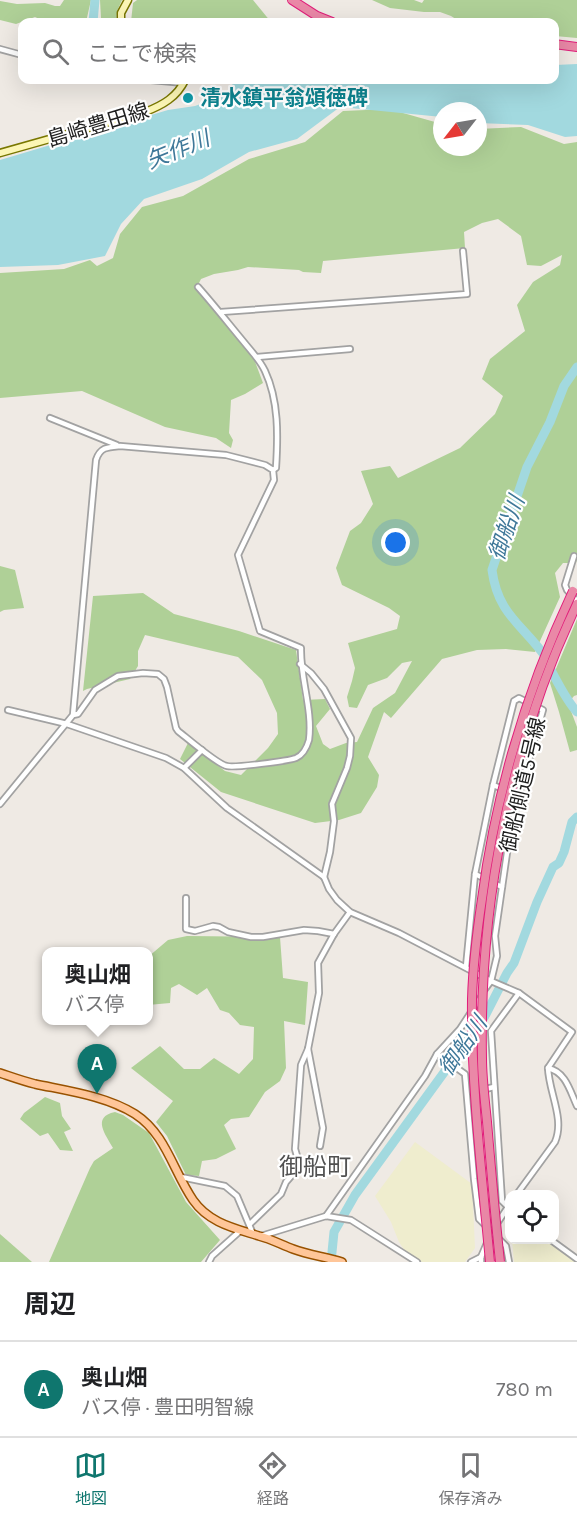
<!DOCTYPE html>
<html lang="ja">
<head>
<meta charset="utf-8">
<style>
  body { margin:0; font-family:Karla,"Noto Sans JP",sans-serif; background:#f6f6f6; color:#202124 }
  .controls { position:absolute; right:18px; bottom:18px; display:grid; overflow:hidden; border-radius:12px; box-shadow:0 6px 24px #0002 }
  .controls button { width:54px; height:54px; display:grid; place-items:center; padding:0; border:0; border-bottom:2px solid #e0e0e0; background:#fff; color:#202124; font:30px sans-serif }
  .compass { position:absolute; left:433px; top:102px; width:54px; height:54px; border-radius:50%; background:#fff; box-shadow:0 6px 24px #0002; rotate:239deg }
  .you { position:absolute; left:396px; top:543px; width:21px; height:21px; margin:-15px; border:4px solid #fff; border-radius:50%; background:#1a73e8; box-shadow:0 0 0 9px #1a73e833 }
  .badge { display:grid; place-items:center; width:39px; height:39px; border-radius:50%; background:#0f766e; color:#fff; font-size:20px; font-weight:700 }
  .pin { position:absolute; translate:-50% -50px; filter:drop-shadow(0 2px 3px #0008) }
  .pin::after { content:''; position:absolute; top:32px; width:21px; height:18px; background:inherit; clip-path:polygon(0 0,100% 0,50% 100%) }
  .popup { position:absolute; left:42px; top:947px; width:111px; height:78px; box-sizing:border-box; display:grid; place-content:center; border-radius:12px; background:#fff; filter:drop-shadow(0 2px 4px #0005); font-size:20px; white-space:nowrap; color:#757577 }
  .popup b { font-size:22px; color:#202124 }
  .popup::after { content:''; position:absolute; left:50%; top:100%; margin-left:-12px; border:12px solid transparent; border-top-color:#fff }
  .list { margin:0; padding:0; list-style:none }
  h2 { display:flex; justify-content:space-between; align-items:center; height:78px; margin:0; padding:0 24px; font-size:26px }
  h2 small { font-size:20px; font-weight:400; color:#757577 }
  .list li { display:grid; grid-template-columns:39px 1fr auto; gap:18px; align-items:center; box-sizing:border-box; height:96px; padding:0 24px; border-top:2px solid #e0e0e0 }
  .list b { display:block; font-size:22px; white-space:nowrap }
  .list p { margin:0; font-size:20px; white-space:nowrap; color:#757577 }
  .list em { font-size:20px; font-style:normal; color:#757577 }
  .icon { flex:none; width:33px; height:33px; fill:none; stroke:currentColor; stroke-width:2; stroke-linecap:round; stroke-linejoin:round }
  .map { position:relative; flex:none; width:577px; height:1262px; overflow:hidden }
  .search { position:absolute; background:#fff; box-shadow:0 6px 24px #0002; left:18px; right:18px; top:18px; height:66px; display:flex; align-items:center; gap:15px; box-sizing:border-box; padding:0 21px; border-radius:12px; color:#757577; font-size:22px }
  .sheet { height:174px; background:#fff }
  nav { display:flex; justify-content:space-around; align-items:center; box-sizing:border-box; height:84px; border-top:2px solid #e0e0e0; background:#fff; font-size:16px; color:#757577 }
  nav a { display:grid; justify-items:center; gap:3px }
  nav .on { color:#0f766e }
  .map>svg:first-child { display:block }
  .farmland { fill:#efedce }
  .forest { fill:#afd097 }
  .water { fill:#a2d9df }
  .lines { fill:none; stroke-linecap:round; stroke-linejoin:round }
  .river { stroke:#a2d9df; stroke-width:9 }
  .street-casing { stroke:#a2a2a2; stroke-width:8 }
  .secondary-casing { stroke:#797701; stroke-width:9 }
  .primary-casing { stroke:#985200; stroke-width:10 }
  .highway-casing { stroke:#e11d7a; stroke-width:10 }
  .street { stroke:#fff; stroke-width:4.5 }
  .secondary { stroke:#fcf6b5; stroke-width:6 }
  .primary { stroke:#ffc699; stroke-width:7 }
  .highway { stroke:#ea88a7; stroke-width:8 }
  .highway-bridge-casing { stroke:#e11d7a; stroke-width:10; stroke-linecap:butt }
  .highway-bridge { stroke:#ea88a7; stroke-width:8 }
  .culture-dot { fill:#0f9aa8; stroke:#fff; stroke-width:2 }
  .labels { text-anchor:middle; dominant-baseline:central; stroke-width:4.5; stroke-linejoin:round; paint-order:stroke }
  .culture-label { font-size:21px; font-weight:bold; fill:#0d838f; stroke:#fff; text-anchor:start }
  .street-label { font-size:21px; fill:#1e1e1e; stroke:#fff }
  .water-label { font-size:22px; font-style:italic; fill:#3f7899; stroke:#fff }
  .quarter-label { font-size:24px; fill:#515151; stroke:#fff }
</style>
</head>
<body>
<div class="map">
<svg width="577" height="1262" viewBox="0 0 577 1262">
  <rect width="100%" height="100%" fill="#efeae4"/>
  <g class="farmland">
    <path d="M415,1142L472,1184L475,1248L465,1262H422L405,1251L399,1242L391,1222L375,1196Z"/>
    <path d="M512,1240H548L577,1262H514Z"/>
  </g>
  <g class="forest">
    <path d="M64,0H91L86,22H46L35,17L16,24L0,20V1L17,4L45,3L55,6H60Z"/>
    <path d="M100,0H122L117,11L116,22H100L101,18Z"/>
    <path d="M137,0H253L271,22H131L133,3Z"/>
    <path d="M372,0H414L422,3L424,0H577V38L555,36L554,22H486L469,19L459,21L451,16L440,12H424L390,8Z"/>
    <path d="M389,109L442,124V147H478V129L521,127L564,144L577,142V559L576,563H563L555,573L560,597L535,652L506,649L477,650L442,659L391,718L384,712L368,757L379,775L377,787L361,813L339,820L315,823L221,792L180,759L188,743L225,771L241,775L268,748L278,734L277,713L262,680L238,657L145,635L138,651V666L130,679L87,689L83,691L93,596L143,593L174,614L239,631L296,650L303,700L325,699L330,709L316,726L323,744L330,749L346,743L357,742L373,708L395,693L412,661L402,663L387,678L368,685L357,708L349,707L347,697L352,681L355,668L348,643L397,629L400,616L389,608L342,585L336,568L350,531L361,523L373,504L361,471L390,466L398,478L460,448L495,414L503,396L482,379L490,359L525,331L517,305L533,282L560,265L562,255L541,266L527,265L521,236L498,219L482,223L464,232L465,248L323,261L321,273L303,272L299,270L248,267L238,270L214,274L201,279L196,289L254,359L263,383L245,394L231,400L229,433L233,440L231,448L216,438L165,427L82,391L0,398V273L64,269L90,260L97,266L113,258L120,234L142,207L183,196L249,159L305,142L343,111Z"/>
    <path d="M0,566L15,570L24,608L4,610L0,612Z"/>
    <path d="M577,619V695L574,696L568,703L577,727V750L570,752L559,712L550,683Z"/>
    <path d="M187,936L280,937L283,978L308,982L305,1025L284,1021L286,1068L280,1081L265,1092L249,1117L231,1119L224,1125L236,1149L216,1159L202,1161L199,1176L186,1175L167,1136L156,1122L173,1101L131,1068L160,1046L184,1069H200L214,1058L239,1074L253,1059L254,1027L240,1025L229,1013L220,1010L207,988L197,995L179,984L171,988L170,1003L148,1005V957L168,940Z"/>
    <path d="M45,1097L60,1103L62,1116L71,1129L64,1132L73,1151L60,1150L48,1133L40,1136L20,1119L24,1113Z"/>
    <path d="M115,1112L123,1115L149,1133L186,1202L220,1240L201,1262H49L90,1168L94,1161L113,1148C106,1135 91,1117 115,1112Z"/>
    <path d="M0,1234L32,1262H0Z"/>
  </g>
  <path class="water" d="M577,64V136L565,137L528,125L478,123V111H442V117L340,107L297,139L249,152L202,179L144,199L121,224L105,256L58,265L0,267V160L168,110L195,106L228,94L234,80H554L555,65Z"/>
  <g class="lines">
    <g class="river">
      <path d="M93,22L95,0"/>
      <path d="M577,367L564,386L550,422L527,467L492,570C498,616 524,625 547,659C549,663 550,668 552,672C559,685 567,701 577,712"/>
      <path d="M331,1262L334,1232L355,1195L485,1016L507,973L514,963L537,902L553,867L559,863L564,852L572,822L577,817"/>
    </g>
    <g class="street-casing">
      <g id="street">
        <path d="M0,49L22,55"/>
        <path d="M151,80L184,83"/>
        <path d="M198,287C214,305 228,323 243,341C251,351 260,360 265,371C279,401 278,436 276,468L273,470"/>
        <path d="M221,312L467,294L463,251"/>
        <path d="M257,357L350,349"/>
        <path d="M50,418L117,445"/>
        <path d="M574,556L565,585L567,590L577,601"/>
        <path d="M300,664L311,673L324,689L351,738L350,756L347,768L332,804L334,821L330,852L324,877"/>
        <path d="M8,710L67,724L166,758L184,768L227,808L324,877L329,889L337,900L350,912L399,933L491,981L519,993L572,1032L548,1068C549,1093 565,1119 555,1142L517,1194"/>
        <path d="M184,768L202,750"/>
        <path d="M493,785L513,793"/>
        <path d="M0,804L73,715L78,714L95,690L118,676L143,673L158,674L164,679L167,687L176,728L178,731C187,738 218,765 227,766C234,768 288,761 296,758C303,755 307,747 309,740C313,710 300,678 301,648L260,631L238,555L274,480L273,470L265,465L226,455L120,446C108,447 100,447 96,460L73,715"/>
        <path d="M475,874L502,887"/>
        <path d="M186,898V929L195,931L213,926L219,927L228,932L251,937H263L304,930L318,931L334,934"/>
        <path d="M466,967L475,874L493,785L514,701L519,698L543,710L519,795L509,839L495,936L497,956L491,981L485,989"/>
        <path d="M308,1049L323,1128L320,1146"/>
        <path d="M437,1054L465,1074L474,1179L479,1219L506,1246L509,1262"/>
        <path d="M548,1068C566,1072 570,1091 577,1106"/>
        <path d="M473,1092L494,1087"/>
        <path d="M181,1177L225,1186L237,1196L253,1234"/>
        <path d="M510,1209L502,1201L491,1031L519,993"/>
        <path d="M326,1216L425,1076L437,1054L460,1029L481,997"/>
        <path d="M250,1224L281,1194L286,1182L300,1166L295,1149L301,1065L308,1049L319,993L318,963L334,934L350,912"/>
        <path d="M496,1225L508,1207"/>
        <path d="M261,1236L326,1216L351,1220L417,1262"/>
        <path d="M551,1240L577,1259"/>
        <path d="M209,1262L212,1256L240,1231"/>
        <path d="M471,1262L481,1257"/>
        <path d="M481,1262V1257L487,1243"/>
      </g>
    </g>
    <g class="secondary-casing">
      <g id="secondary">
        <path d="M121,22V13L128,0"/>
        <path d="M0,153L145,112C163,105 177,97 185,80"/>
      </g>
    </g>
    <g class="primary-casing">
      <path id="primary" d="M0,1073C12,1077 23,1081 35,1084C68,1091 106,1096 135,1114C166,1134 173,1171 193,1200C209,1223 234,1228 259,1236C271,1239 282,1245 293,1249C309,1255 326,1257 342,1262"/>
    </g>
    <g class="highway-casing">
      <g id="highway">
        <path d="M292,0L317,16L332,22"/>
        <path d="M554,44L577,47"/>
      </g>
    </g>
    <use href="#street" class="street"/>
    <use href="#secondary" class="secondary"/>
    <use href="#primary" class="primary"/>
    <use href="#highway" class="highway"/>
    <g class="highway-bridge-casing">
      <g id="highway-bridge">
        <path d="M490,1262C482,1174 471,1087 472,999C473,965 477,932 482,899C496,792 527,689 573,591"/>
        <path d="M500,1262C495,1215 491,1169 487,1122C485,1101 482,1079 482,1058C479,903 510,745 577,604"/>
      </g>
    </g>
    <use href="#highway-bridge" class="highway-bridge"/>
  </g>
  <circle class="culture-dot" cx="188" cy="98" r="6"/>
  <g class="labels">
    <g class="culture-label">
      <text x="200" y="98">清水鎮平翁頌徳碑</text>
    </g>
    <g class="street-label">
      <text transform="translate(98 125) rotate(-17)">島崎豊田線</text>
      <text transform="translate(523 785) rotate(-77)">御船側道5号線</text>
    </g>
    <g class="water-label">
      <text transform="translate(178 150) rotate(-22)">矢作川</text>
      <text transform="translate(507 528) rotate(-71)">御船川</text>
      <text transform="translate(463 1046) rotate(-55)">御船川</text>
    </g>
    <g class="quarter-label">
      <text x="315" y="1167">御船町</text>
    </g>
  </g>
</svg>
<div class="controls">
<button><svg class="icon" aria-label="locate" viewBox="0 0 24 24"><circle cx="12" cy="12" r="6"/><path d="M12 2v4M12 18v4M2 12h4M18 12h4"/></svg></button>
</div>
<svg class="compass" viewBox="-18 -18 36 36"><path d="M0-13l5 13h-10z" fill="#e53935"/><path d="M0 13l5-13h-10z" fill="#757577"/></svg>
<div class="you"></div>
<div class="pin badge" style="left:97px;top:1094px">A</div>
<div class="popup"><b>奥山畑</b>バス停</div>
<div class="search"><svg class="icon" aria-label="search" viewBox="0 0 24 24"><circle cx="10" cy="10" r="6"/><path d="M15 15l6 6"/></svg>ここで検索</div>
</div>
<section class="sheet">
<h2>周辺<small></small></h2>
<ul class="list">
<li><span class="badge">A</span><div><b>奥山畑</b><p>バス停 · 豊田明智線</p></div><em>780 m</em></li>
</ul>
</section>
<nav>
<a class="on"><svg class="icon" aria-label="map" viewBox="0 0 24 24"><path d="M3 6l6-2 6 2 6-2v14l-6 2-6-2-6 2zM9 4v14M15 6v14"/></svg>地図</a>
<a><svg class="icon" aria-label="directions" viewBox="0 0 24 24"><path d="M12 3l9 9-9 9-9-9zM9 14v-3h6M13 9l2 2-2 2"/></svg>経路</a>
<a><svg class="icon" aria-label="saved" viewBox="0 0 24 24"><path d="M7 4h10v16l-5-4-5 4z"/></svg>保存済み</a>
</nav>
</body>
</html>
